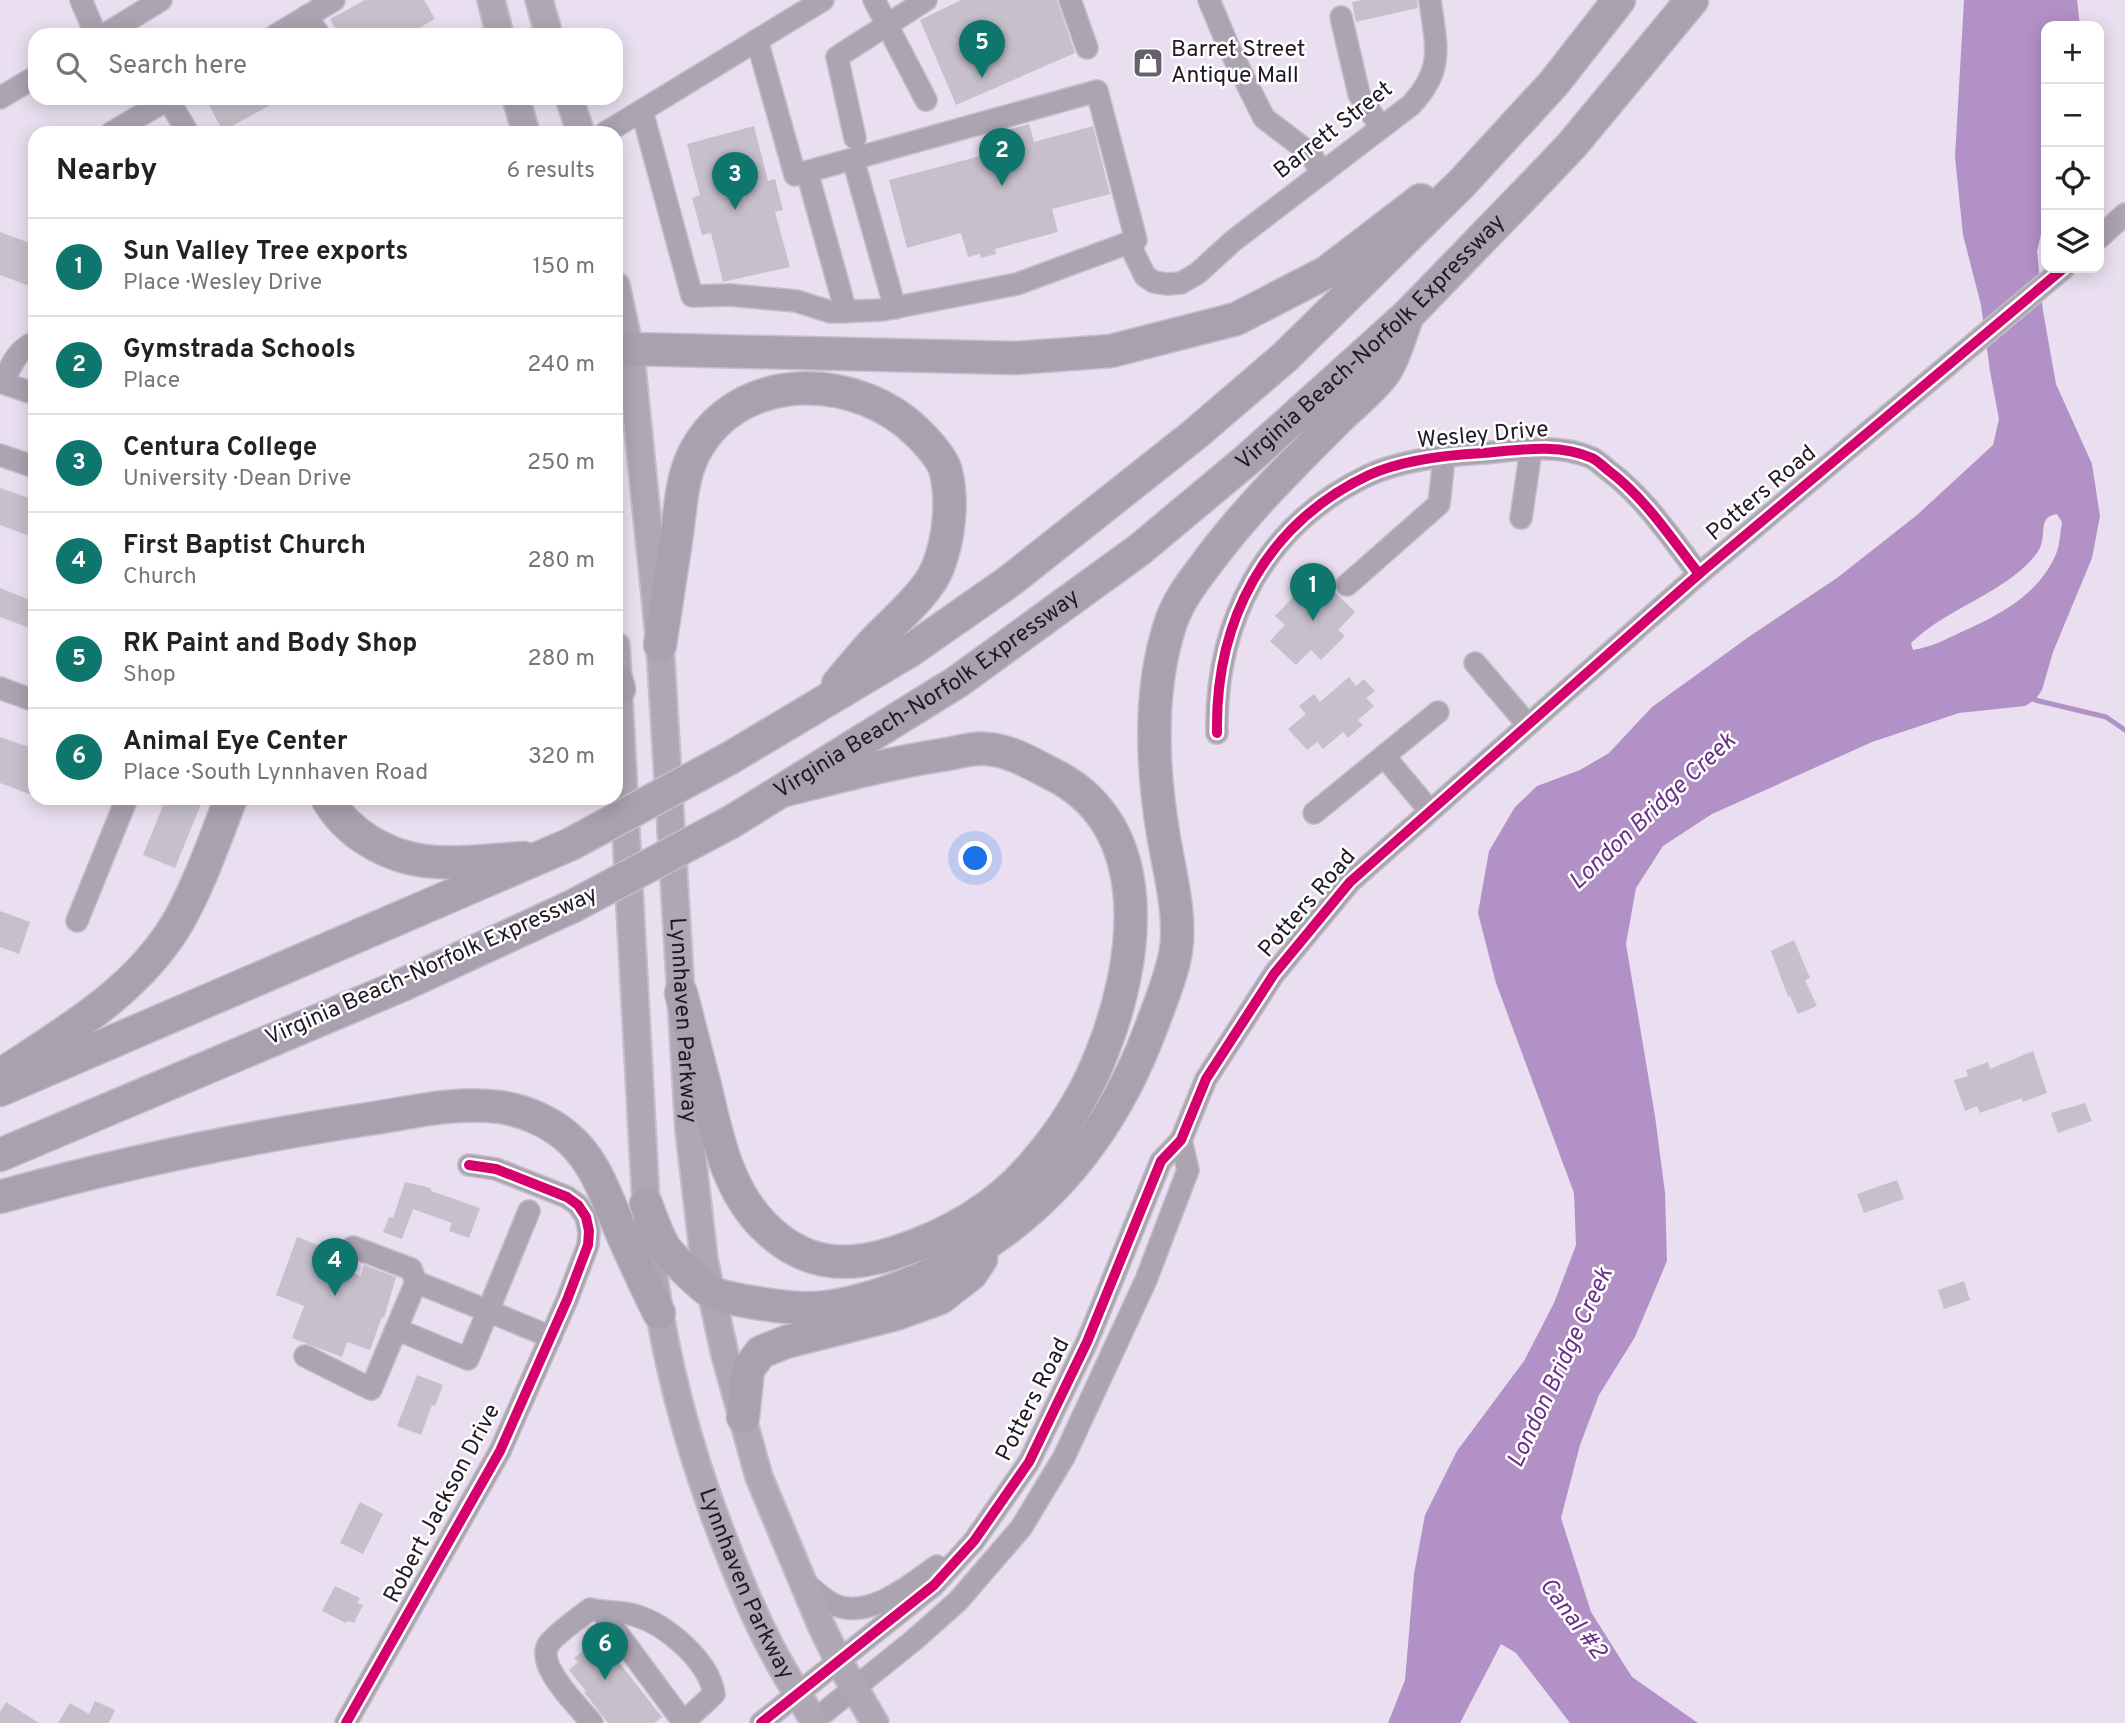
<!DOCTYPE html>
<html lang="en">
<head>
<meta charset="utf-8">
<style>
  body { margin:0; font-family:Overpass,sans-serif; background:#f2f2f2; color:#222 }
  .controls { position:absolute; right:21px; top:21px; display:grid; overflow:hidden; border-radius:14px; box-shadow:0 4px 18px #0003 }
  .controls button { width:63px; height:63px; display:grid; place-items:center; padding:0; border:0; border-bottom:2px solid #e0e0e0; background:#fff; color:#222; font:35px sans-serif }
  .you { position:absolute; left:976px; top:859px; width:24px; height:24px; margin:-18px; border:5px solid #fff; border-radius:50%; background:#1a73e8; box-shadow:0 0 0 10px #1a73e833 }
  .badge { display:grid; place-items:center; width:46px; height:46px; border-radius:50%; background:#0f766e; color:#fff; font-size:23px; font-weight:700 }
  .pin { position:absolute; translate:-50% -58px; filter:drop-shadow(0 2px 4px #0008) }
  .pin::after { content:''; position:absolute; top:37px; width:24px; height:21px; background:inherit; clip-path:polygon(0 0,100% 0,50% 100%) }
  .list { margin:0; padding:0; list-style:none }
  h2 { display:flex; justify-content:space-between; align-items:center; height:91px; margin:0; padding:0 28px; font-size:30px }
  h2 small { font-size:23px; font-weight:400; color:#767676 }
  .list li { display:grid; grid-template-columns:46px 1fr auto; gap:21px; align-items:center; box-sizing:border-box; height:98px; padding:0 28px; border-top:2px solid #e0e0e0 }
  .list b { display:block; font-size:26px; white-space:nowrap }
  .list p { margin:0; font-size:23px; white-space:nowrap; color:#767676 }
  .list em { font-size:23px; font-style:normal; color:#767676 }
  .icon { flex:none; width:38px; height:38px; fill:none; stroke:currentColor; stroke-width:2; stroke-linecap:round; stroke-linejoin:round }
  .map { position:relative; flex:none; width:2125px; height:1723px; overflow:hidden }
  .search { position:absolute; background:#fff; box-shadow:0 4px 18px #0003; left:28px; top:28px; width:595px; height:77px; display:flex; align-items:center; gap:18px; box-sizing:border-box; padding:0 24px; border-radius:21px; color:#767676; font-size:26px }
  .panel { position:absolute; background:#fff; box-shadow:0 4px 18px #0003; left:28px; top:126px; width:595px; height:679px; border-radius:21px }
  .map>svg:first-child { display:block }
  .water { fill:#b291c7; fill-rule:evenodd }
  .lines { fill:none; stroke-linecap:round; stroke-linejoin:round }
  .stream { stroke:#b291c7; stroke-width:5 }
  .building { fill:#c7c0cc }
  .minor-casing { stroke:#c4bdca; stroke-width:24 }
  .major-casing { stroke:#c4bdca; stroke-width:30 }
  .highway-casing { stroke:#c4bdca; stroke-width:35 }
  .minor { stroke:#aca4b1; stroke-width:21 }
  .major { stroke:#b0a7b5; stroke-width:26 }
  .highway { stroke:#aaa1b0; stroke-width:32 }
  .highway-bridge-casing { stroke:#c4bdca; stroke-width:35; stroke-linecap:butt }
  .highway-bridge { stroke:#aaa1b0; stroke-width:32 }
  .cycleway-casing { stroke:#fff; stroke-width:15 }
  .cycleway { stroke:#d6006c; stroke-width:10 }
  .labels { text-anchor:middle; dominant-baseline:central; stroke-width:5; stroke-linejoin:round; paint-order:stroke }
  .poi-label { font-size:23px; fill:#201a25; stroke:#fff; text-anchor:start }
  .street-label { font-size:23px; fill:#201a25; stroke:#fff }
  .water-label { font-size:24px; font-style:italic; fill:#693187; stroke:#fff }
</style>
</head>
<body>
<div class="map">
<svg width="2125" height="1723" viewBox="0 0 2125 1723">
  <rect width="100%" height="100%" fill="#e9dff0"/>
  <path class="water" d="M1964,0H2077L2080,26H2046V214L2037,251L2043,311L2056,384L2092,464L2100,516L2092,558L2053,652L2042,690L2035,700L2025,706L1959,713L1872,742L1712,814L1663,846L1636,888L1626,944L1655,1116L1665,1193L1667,1261L1635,1337L1599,1395L1580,1445L1561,1518L1591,1612L1632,1677L1698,1723H1570L1516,1653L1501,1644L1460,1723H1388L1405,1680L1414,1574L1425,1515L1457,1451L1524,1361L1554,1303L1576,1245L1574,1193L1496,983L1478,913L1489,851L1515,807L1537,786L1580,770L1609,753L1652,707L1750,636L1837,578L1917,515L1993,445L1999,419L1990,371L1981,305L1963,235L1955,157ZM2057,514L2062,522C2060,532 2060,545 2056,554C2040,592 2004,613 1968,629C1950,637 1933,647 1913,650L1911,643C1943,612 1987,599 2021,570C2027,565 2039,553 2041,545C2046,532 2038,517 2057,514Z"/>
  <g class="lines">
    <path class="stream" d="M2035,700L2106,717L2125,730"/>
  </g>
  <g class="building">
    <path d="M365,0H424L435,19L406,35H339L330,19Z"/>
    <path d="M961,0H1057L1075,53L956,105L920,20Z"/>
    <path d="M1362,0H1417L1418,8L1356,22L1352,2Z"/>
    <path d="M205,98H283L223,131Z"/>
    <path d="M1029,124L1034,142L1093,126L1110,194L1052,209L1058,232L995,249L996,254L981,258L980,254L968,257L961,233L907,248L889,180L1011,148L1006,130Z"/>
    <path d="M754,126L768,181L775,179L783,210L775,212L790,267L723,282L711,233L702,235L692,198L700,195L687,144Z"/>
    <path d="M0,232L35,245V288L0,275Z"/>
    <path d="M0,488L35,500V538L0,525Z"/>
    <path d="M1326,583L1355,612L1338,630L1345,636L1321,660L1311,650L1296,665L1270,641L1285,625L1275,616L1299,591L1309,600Z"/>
    <path d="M0,588L35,602V630L0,617Z"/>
    <path d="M1349,677L1356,686L1364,679L1375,691L1366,698L1374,706L1358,720L1363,725L1348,738L1343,732L1323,749L1317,742L1307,750L1288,729L1306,714L1299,706L1314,694L1320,702Z"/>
    <path d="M0,737L35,749V796L0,783Z"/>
    <path d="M166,798H186L201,804L175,868L143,855Z"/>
    <path d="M0,911L30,922L19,954L0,947Z"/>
    <path d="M1794,940L1810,978L1805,980L1817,1006L1798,1014L1790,996L1788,997L1771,951Z"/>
    <path d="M2033,1051L2047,1093L2023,1102L2022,1098L1980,1113L1977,1106L1965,1111L1954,1080L1968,1076L1966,1070L1988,1062L1990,1069Z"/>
    <path d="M2085,1103L2092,1121L2058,1133L2051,1113Z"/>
    <path d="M1897,1180L1904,1199L1864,1213L1857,1194Z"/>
    <path d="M405,1182L431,1188V1191L480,1208L469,1238L449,1231L452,1223L413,1209L402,1239L383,1232L389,1217L393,1218Z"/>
    <path d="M297,1237L318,1245L313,1258L361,1276L364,1265L396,1277L384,1318L382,1317L370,1350L347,1342L342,1357L292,1338L304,1306L276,1295Z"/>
    <path d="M1964,1281L1970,1300L1944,1309L1938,1290Z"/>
    <path d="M417,1375L443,1385L435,1406L432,1405L421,1435L397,1426Z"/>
    <path d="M360,1502L383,1514L363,1554L340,1543Z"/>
    <path d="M335,1586L360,1598L357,1603L363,1605L354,1623L348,1621L346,1623L322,1611Z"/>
    <path d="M597,1640L600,1644L603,1642L662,1717L654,1723H608L584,1692L586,1691L569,1670L578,1662L574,1658Z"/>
    <path d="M95,1701L115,1710L109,1723H58L70,1703L89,1714Z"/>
    <path d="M6,1702L39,1723H0V1712Z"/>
  </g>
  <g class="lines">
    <g class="minor-casing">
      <g id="minor">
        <path d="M81,0L96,35"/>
        <path d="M874,0L926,100"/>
        <path d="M1070,0L1087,48"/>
        <path d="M1209,0L1229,48L1264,118L1310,153L1322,173"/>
        <path d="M307,16L319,35"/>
        <path d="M1341,17L1359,94L1381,128"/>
        <path d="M104,35L161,0"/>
        <path d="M276,35L334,0"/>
        <path d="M0,98L35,77"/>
        <path d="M168,99L188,133"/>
        <path d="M642,111L692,296L730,295L796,301L831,312L882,310L1017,284L1136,240L1097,91L795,175L757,40"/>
        <path d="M111,133L170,98"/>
        <path d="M605,133L823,0"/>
        <path d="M855,138L837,57L926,0"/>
        <path d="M853,159L895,308"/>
        <path d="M807,172L846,312"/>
        <path d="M2099,238L2125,214"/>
        <path d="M1129,243L1145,276L1154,282L1167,284L1181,283L1198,273L1233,241L1411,105C1445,69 1436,46 1430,0"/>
        <path d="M0,382L35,394"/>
        <path d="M3,383C11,365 16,351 35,342"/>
        <path d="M0,455L35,467"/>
        <path d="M1521,518L1531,450"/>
        <path d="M1347,585L1439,504L1444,458"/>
        <path d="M1475,663L1528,725"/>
        <path d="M0,688L35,701"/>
        <path d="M1217,733C1215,621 1265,524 1369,475C1402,460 1446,455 1483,453C1519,450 1558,443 1592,458C1598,461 1604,467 1609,471C1645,498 1671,538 1699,574"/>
        <path d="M1384,756L1430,811"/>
        <path d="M1314,813L1438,712"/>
        <path d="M77,921L127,798"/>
        <path d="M529,1211L488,1311L551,1337"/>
        <path d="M353,1247L411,1269L416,1282L488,1311L468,1359L396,1329"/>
        <path d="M305,1356L371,1389L416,1282"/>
        <path d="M802,1580C812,1588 822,1599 833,1604C868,1621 910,1585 937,1566"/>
        <path d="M601,1611C611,1612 623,1612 634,1615C666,1624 709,1661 714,1694L683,1723"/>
        <path d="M346,1723L500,1451L567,1300L588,1245L589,1231L586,1217L578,1205L567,1197L496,1169L469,1165"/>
        <path d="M592,1723C579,1707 536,1667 548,1645C555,1634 579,1618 590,1609L601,1611L684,1723"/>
        <path d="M761,1723L934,1585L974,1541L1029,1462L1087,1342L1161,1161L1181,1140L1206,1079L1274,974L1350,882L1699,574L2064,268"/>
        <path d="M811,1723L914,1640L958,1601L1021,1528L1064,1457L1146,1280L1188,1170L1181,1140"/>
      </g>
    </g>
    <g class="major-casing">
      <g id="major">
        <path d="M491,0L500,35"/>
        <path d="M539,0L549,35"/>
        <path d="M516,98L526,133"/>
        <path d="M569,98L581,133"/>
        <path id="s1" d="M616,286L630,349L660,645L689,1130L704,1259L725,1355L759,1477L821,1625L838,1660L875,1723"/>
        <path id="s2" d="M616,646L646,1204C655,1323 683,1438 727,1548C741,1584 756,1621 775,1655C787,1678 802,1700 815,1723"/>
      </g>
    </g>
    <g class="highway-casing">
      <g id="highway">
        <path d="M630,349L1015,358L1111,351L1236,319L1327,272L1421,200"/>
        <path d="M660,645C665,610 671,575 676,540C681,507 681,471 700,443C749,368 861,375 919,434C929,444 943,459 946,472C953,501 949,539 938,567C929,592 892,623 873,643C861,656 850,670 838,684"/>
        <path d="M616,679L619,689"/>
        <path d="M730,758L911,650L1011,580L1194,435L1285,357L1462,183L1554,83L1619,0"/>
        <path d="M327,798C346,833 386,856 425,861C457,865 492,860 524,858"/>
        <path id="s3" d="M731,822L957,682L1139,550L1248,459L1408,315L1531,188L1572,145L1692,0"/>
        <path d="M681,993C689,1024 697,1055 705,1086C717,1136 727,1189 764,1226C803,1265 844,1269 894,1253C947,1236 998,1207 1034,1164C1061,1133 1086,1094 1101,1055C1138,964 1158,826 1052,774C1030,763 1012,751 987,749C973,747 956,753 942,755C889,763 838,777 785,790"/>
        <path d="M5,1072C69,1030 138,990 178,922C200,883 215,839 231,798"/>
        <path d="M0,1090L571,844"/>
        <path d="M0,1155L400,986L573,906"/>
        <path d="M0,1197C120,1163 244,1138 368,1119C410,1113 456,1101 499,1107C523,1110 548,1121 566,1136C596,1161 606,1197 621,1231C633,1259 646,1286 659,1313"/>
        <path d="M646,1204C651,1218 656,1232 663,1245C668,1254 702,1287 711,1292C727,1300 780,1307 799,1308C829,1310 865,1300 893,1290C1021,1243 1104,1154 1151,1028C1160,1003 1172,976 1176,950C1181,914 1170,874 1164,839C1152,769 1148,693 1170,625C1177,603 1190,585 1204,567C1243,513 1291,466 1339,418C1353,404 1376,386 1386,370C1396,354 1401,332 1408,315"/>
        <path d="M743,1417L748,1369L761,1352L786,1342L896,1314L940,1298L971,1274L981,1259"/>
      </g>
    </g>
    <use href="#minor" class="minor"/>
    <use href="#major" class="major"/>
    <use href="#highway" class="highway"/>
    <g class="highway-bridge-casing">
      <g id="highway-bridge">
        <path d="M571,844L730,758"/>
        <path d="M573,906L731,822"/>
      </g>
    </g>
    <use href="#highway-bridge" class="highway-bridge"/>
    <g class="cycleway-casing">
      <g id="cycleway">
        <path d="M1217,733C1215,621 1265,524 1369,475C1402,460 1446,455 1483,453C1519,450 1558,443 1592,458C1598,461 1604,467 1609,471C1645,498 1671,538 1699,574"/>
        <path d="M346,1723L500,1451L567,1300L588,1245L589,1231L586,1217L578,1205L567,1197L496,1169L469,1165"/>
        <path d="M761,1723L934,1585L974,1541L1029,1462L1087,1342L1161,1161L1181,1140L1206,1079L1274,974L1350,882L1699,574L2064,268"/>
      </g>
    </g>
    <use href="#cycleway" class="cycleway"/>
  </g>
  <defs>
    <g id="shop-square" transform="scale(1.575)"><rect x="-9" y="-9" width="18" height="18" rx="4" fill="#665f6c" stroke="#fff"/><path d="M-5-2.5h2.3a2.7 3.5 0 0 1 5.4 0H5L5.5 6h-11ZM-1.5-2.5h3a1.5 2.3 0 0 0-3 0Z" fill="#fff"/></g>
  </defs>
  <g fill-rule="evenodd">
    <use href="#shop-square" x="1148" y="63"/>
  </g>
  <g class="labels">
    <g class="poi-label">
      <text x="1171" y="50">Barret Street<tspan x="1171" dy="26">Antique Mall</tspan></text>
    </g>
    <g class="street-label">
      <text transform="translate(1334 131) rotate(-38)">Barrett Street</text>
      <text stroke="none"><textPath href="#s3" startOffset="802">Virginia Beach-Norfolk Expressway</textPath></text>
      <text transform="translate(1483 436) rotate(-5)">Wesley Drive</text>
      <text transform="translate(1762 494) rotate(-40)">Potters Road</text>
      <text stroke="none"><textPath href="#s3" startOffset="234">Virginia Beach-Norfolk Expressway</textPath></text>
      <text transform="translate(1308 904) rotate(-49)">Potters Road</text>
      <text transform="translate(432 967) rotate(-24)">Virginia Beach-Norfolk Expressway</text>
      <text stroke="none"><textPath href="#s1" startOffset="738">Lynnhaven Parkway</textPath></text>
      <text transform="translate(1034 1400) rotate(-63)">Potters Road</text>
      <text transform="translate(443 1504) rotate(-62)">Robert Jackson Drive</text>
      <text stroke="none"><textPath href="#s2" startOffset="954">Lynnhaven Parkway</textPath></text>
    </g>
    <g class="water-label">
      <text transform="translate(1653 812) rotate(-43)">London Bridge Creek</text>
      <text transform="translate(1561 1368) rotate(-65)">London Bridge Creek</text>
      <text transform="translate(1572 1619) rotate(53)">Canal #2</text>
    </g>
  </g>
</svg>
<div class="controls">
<button>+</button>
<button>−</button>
<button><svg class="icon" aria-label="locate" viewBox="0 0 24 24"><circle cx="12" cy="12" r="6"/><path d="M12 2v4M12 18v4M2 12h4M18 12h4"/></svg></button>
<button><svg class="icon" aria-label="layers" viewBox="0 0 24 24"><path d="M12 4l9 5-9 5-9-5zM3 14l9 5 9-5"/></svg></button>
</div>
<div class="you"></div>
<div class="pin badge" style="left:1313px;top:621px">1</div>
<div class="pin badge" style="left:1002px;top:186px">2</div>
<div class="pin badge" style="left:735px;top:210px">3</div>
<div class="pin badge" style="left:335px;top:1296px">4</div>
<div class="pin badge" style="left:982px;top:78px">5</div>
<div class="pin badge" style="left:605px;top:1680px">6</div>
<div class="search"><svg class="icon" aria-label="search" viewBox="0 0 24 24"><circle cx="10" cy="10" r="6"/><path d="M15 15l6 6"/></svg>Search here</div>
<section class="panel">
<h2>Nearby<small>6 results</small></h2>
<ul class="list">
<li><span class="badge">1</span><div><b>Sun Valley Tree exports</b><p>Place · Wesley Drive</p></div><em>150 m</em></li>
<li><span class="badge">2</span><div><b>Gymstrada Schools</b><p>Place</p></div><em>240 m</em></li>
<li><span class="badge">3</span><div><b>Centura College</b><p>University · Dean Drive</p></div><em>250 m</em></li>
<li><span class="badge">4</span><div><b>First Baptist Church</b><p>Church</p></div><em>280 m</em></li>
<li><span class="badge">5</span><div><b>RK Paint and Body Shop</b><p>Shop</p></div><em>280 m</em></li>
<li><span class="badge">6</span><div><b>Animal Eye Center</b><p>Place · South Lynnhaven Road</p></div><em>320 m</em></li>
</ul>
</section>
</div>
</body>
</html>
